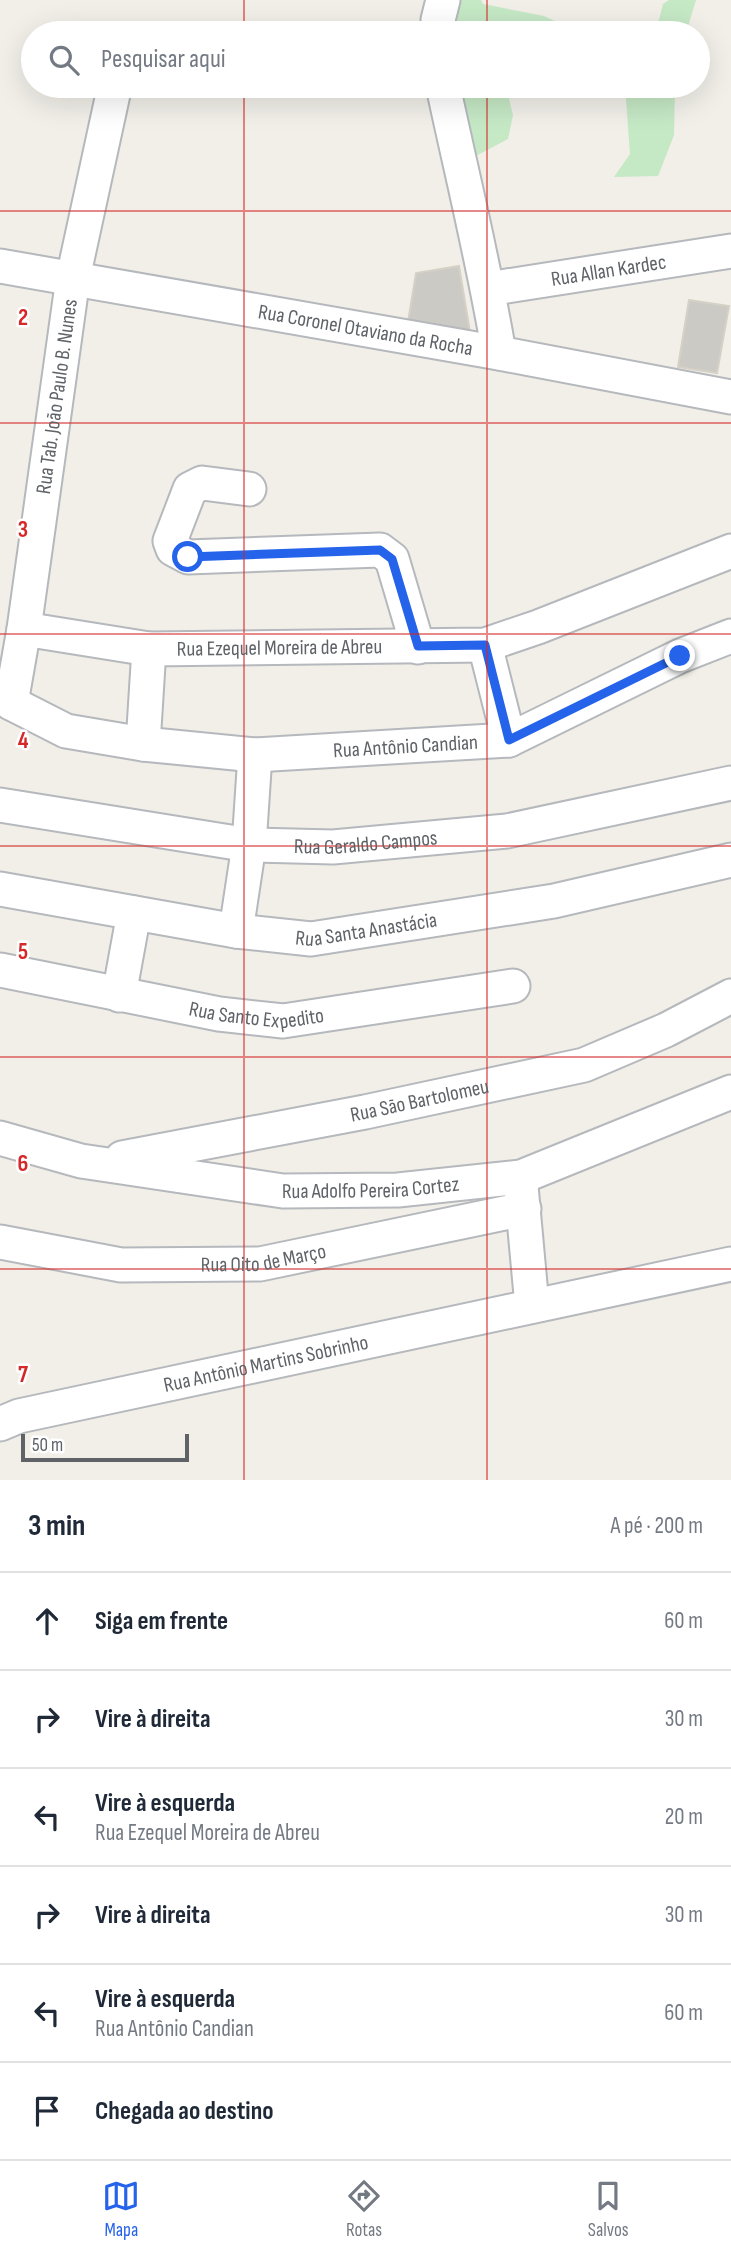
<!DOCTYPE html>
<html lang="pt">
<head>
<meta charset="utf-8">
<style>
  body { margin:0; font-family:"Sofia Sans Condensed",sans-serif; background:#f6f6f7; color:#1f2937 }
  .scale { position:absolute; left:21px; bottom:18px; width:168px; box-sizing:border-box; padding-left:7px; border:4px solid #5f6368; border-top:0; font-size:19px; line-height:24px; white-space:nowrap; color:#5f6368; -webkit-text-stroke:5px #fff; paint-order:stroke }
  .stop { position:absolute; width:21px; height:21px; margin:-16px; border:5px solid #2563eb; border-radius:50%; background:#fff }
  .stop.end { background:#2563eb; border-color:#fff; box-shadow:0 2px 7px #0008 }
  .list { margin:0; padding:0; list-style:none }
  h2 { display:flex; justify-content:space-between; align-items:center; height:91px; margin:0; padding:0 28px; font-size:30px }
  h2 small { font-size:23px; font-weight:400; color:#747a83 }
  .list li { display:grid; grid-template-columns:46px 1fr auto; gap:21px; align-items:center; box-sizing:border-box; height:98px; padding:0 28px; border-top:2px solid #e0e1e3 }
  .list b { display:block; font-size:26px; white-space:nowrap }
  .list p { margin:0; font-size:23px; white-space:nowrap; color:#747a83 }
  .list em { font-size:23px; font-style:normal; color:#747a83 }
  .icon { flex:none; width:38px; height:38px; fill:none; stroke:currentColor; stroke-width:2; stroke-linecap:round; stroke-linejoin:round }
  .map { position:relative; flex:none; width:731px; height:1480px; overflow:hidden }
  .search { position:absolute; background:#fff; box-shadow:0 7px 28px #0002; left:21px; right:21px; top:21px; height:77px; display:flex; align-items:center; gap:18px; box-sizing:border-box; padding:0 24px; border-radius:38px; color:#747a83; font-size:26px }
  .sheet { height:679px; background:#fff }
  nav { display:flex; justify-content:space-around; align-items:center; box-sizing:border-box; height:98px; border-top:2px solid #e0e1e3; background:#fff; font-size:19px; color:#747a83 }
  nav a { display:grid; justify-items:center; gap:4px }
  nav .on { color:#2563eb }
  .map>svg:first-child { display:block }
  .green { fill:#c5e8c5 }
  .building { fill:#cccac5; stroke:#d6d1c6; stroke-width:2 }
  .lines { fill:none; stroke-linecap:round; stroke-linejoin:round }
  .minor-casing { stroke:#b5b8bc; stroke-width:37 }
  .minor { stroke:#fff; stroke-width:33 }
  .route { stroke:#2563eb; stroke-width:9 }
  .grid { fill:none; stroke:#d62828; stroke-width:2; stroke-opacity:0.55 }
  .labels { text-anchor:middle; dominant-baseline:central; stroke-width:5; stroke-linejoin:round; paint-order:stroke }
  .street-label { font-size:21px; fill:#5f6368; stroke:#fff }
  .grid-label { font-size:23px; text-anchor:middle; font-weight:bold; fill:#d62828; stroke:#fff; stroke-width:5; stroke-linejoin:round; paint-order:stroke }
</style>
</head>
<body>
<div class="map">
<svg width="731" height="1480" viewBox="0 0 731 1480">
  <rect width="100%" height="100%" fill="#f1efe8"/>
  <g class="green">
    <path d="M451,0H481L483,4L544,16L581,33H439Z"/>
    <path d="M669,0H696L686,33H639L659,20L663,4Z"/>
    <path d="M447,86H506L513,115L508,139L470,159Z"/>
    <path d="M625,86H675L674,135L658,176L614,177L630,154Z"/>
  </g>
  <g class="building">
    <path d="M459,266L470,332L408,322L416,273Z"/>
    <path d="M689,300L729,306L717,373L678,367Z"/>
  </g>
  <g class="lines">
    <g class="minor-casing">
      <g id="minor">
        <path d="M438,33V20L443,0"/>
        <path d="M443,86C462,175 484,263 499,353"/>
        <path id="s1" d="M0,266L499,353L731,397"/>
        <path id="s2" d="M488,289L731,251"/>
        <path d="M249,489L202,483L190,489L170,541L173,549L188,557L380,550L392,559L418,647"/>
        <path id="s3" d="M24,629L149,649L485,645L538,627L731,551"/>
        <path d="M485,645L509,740"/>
        <path id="s4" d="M0,693L11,703L66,731L143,744L255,755L509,740L680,656L731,636"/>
        <path id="s5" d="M11,703L24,629L73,278L113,94"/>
        <path d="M143,744L149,649"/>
        <path id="s6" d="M0,805L249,845L333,847L507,831L731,783"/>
        <path id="s7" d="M0,889L236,931L311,939L554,901L731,860"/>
        <path d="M236,931L249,845L255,755"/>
        <path id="s8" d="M0,970L219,1014L283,1021L513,986"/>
        <path d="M119,995L134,913"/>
        <path id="s9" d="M0,1138L81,1161L283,1191L398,1190L521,1177L731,1092"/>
        <path id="s10" d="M122,1158L365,1112L584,1065L666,1030L731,996"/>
        <path d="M521,1186L532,1306"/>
        <path id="s11" d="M0,1242L121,1265L260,1264L524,1209"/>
        <path id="s12" d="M0,1424L19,1416L731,1264"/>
      </g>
    </g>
    <use href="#minor" class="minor"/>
  </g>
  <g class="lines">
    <path class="route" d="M188,557L380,550L392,559L418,646L485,645L509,740L680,656"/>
  </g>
  <path class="grid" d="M244,0V33M487,0V33M244,86V1480M487,86V1480M0,211H731M0,423H731M0,634H731M0,846H731M0,1057H731M0,1269H731"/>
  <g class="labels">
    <g class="street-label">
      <text stroke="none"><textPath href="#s2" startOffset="122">Rua Allan Kardec</textPath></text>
      <text stroke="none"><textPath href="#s1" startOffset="371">Rua Coronel Otaviano da Rocha</textPath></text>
      <text stroke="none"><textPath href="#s5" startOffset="310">Rua Tab. João Paulo B. Nunes</textPath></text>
      <text stroke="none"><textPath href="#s3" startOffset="257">Rua Ezequel Moreira de Abreu</textPath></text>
      <text stroke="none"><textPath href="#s4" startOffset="418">Rua Antônio Candian</textPath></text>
      <text stroke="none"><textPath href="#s6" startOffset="369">Rua Geraldo Campos</textPath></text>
      <text stroke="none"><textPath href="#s7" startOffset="371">Rua Santa Anastácia</textPath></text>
      <text stroke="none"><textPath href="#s8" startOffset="261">Rua Santo Expedito</textPath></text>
      <text stroke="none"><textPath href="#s10" startOffset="303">Rua São Bartolomeu</textPath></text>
      <text stroke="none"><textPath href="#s9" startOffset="376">Rua Adolfo Pereira Cortez</textPath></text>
      <text stroke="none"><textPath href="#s11" startOffset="266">Rua Oito de Março</textPath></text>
      <text stroke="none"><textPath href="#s12" startOffset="273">Rua Antônio Martins Sobrinho</textPath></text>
    </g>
  </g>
  <g class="grid-label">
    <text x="23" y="325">2</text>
    <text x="23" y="537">3</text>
    <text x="23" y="748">4</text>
    <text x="23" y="959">5</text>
    <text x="23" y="1171">6</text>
    <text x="23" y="1382">7</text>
  </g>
</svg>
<div class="scale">50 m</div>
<div class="stop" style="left:188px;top:557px"></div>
<div class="stop end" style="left:680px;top:656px"></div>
<div class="search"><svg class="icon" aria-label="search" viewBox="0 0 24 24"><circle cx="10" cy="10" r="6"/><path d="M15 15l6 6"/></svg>Pesquisar aqui</div>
</div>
<section class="sheet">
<h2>3 min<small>A pé · 200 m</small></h2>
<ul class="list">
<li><svg class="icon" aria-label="ahead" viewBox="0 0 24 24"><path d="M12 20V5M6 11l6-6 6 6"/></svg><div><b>Siga em frente</b></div><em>60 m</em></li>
<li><svg class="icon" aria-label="right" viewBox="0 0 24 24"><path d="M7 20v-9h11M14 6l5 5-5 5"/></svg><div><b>Vire à direita</b></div><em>30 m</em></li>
<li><svg class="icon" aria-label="left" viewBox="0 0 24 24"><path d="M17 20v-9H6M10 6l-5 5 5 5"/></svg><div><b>Vire à esquerda</b><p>Rua Ezequel Moreira de Abreu</p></div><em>20 m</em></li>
<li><svg class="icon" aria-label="right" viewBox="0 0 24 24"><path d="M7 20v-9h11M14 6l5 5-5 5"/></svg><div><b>Vire à direita</b></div><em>30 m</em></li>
<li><svg class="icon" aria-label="left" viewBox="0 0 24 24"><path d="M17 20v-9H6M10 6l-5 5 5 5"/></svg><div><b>Vire à esquerda</b><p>Rua Antônio Candian</p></div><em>60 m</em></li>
<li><svg class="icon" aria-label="arrive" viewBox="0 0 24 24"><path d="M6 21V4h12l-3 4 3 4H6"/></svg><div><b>Chegada ao destino</b></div></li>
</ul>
</section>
<nav>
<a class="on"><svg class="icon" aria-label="map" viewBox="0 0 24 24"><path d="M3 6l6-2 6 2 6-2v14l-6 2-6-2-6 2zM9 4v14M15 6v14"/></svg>Mapa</a>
<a><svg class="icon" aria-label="directions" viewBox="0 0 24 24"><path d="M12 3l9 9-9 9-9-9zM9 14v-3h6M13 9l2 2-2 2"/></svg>Rotas</a>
<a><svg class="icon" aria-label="saved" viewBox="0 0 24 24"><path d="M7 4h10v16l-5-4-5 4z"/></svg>Salvos</a>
</nav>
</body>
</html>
